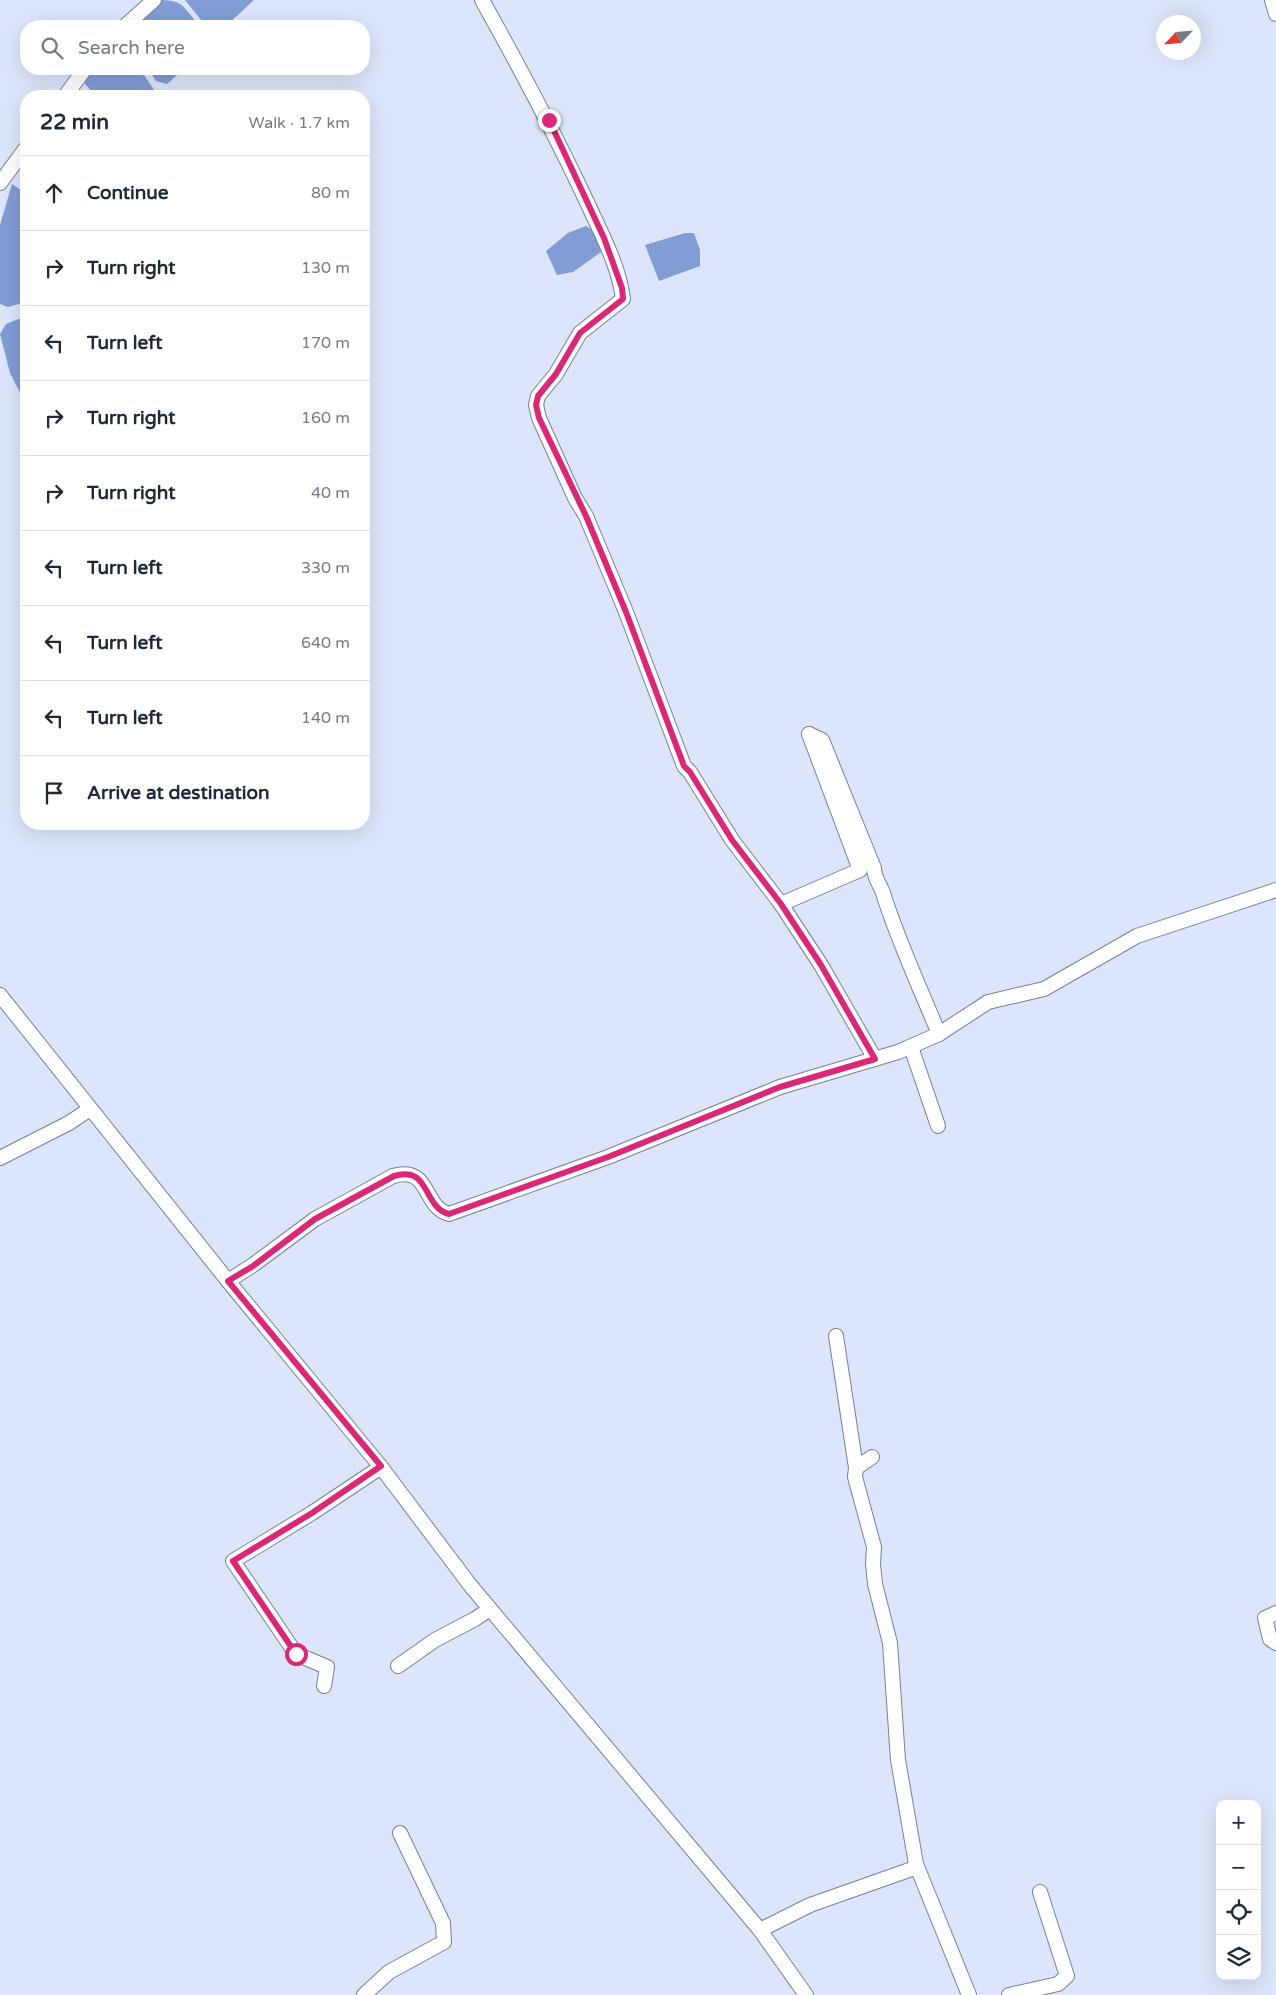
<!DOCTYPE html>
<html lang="en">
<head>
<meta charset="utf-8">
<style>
  body { margin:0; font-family:"Varela Round",sans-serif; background:#f6f6f7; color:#1f2937 }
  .controls { position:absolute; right:15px; bottom:15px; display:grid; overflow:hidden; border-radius:10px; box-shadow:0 5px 20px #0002 }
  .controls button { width:45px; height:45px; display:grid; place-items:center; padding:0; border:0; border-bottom:1px solid #e0e1e3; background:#fff; color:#1f2937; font:25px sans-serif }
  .compass { position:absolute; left:1156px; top:15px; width:45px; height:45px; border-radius:50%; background:#fff; box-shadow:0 5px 20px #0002; rotate:244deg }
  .stop { position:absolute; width:15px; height:15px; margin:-11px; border:4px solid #db2777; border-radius:50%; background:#fff }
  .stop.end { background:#db2777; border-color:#fff; box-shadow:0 1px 5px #0008 }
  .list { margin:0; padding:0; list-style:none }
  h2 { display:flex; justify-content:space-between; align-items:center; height:65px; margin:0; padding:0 20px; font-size:21px }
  h2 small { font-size:16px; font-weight:400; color:#747a83 }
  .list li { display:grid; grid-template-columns:32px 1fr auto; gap:15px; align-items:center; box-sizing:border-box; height:75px; padding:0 20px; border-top:1px solid #e0e1e3 }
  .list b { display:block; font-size:19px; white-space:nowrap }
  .list em { font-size:16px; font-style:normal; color:#747a83 }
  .icon { flex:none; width:28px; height:28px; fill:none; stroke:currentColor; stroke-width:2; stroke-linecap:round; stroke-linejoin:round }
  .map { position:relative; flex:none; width:1276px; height:1995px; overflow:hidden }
  .search { position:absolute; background:#fff; box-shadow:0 5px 20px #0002; left:20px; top:20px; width:350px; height:55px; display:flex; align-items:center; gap:12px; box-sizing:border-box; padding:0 18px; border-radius:20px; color:#747a83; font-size:19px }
  .panel { position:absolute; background:#fff; box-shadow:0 5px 20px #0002; left:20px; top:90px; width:350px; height:740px; border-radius:20px }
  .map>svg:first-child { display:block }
  .water { fill:#829cd5 }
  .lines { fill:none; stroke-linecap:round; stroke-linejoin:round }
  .minor-casing { stroke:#758098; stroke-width:16 }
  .minor { stroke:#fff; stroke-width:14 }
  .route { stroke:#db2777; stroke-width:6 }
</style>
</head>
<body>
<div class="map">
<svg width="1276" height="1995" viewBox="0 0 1276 1995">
  <rect width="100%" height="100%" fill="#dce5fb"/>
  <g class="water">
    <path d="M150,0C182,0 180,1 199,26H125Z"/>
    <path d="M185,0H254L226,26H206Z"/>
    <path d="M83,69H140L154,90L147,96H96L85,84Z"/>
    <path d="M148,69H184L167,84L156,81Z"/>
    <path d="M12,184L26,193V302L8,307L0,304V225Z"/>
    <path d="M586,226L595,232L601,252L573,272L557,275L546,251L568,233Z"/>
    <path d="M685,233H694L700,250V266L659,281L645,245Z"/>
    <path d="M26,316V404L10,373L0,334L6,324Z"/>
  </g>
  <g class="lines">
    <g class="minor-casing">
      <g id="minor">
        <path d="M482,0C519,66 554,132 586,200C600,231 619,265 623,299L580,333L556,374L538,396L536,405L539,418L575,498L586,516L626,612L684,766L690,772L732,840L781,904L821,965L875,1059"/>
        <path d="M1272,0L1276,14"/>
        <path d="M125,26L154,0"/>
        <path d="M65,96L85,69"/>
        <path d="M0,183L26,148"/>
        <path d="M809,734L822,740L874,868C874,878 880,884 883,893C898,941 920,988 939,1034"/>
        <path d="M781,904L860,870L809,734"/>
        <path d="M0,995L228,1281L381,1467L470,1585L760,1930L806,1995"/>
        <path d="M911,1047L938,1126"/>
        <path d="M0,1158L69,1123L90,1109"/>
        <path d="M228,1281L253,1265L315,1219L393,1176C431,1165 422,1207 449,1214L608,1157L780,1087L898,1052L939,1034L988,1002L1044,989L1137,936L1276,890"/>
        <path d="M836,1336L856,1468"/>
        <path d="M1276,1613L1265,1618L1270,1639L1276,1643"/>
        <path d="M398,1666L435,1640L475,1619L490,1609"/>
        <path d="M324,1686L327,1667L296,1654L233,1561L312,1513L381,1467"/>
        <path d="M916,1864L969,1995"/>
        <path d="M760,1930L810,1905L912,1869L916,1864L898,1760L890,1643L875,1584L873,1564L874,1547L855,1477L856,1468L872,1457"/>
        <path d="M364,1995L389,1972L444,1942L443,1923L400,1833"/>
        <path d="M1009,1995L1058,1984L1067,1976L1040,1892"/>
      </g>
    </g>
    <use href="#minor" class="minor"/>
  </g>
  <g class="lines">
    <path class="route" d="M296,1654L233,1561L312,1513L381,1466L228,1281L253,1266L315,1219L394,1176C431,1165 422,1207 449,1214L608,1157L780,1087L875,1059L821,965L781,904L732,840L690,772L684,766L626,612L586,516L539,418L536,405L538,396L556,374L580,333L623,299L622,288L604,238L549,120"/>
  </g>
</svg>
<div class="controls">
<button>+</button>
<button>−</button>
<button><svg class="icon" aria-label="locate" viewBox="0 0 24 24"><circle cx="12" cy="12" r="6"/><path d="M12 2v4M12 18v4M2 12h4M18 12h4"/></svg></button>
<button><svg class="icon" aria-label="layers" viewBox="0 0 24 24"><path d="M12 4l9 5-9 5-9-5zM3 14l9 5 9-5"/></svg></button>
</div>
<svg class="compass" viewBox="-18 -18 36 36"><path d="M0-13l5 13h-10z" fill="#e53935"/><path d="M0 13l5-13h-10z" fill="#747a83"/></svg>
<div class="stop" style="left:296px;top:1654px"></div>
<div class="stop end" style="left:549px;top:120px"></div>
<div class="search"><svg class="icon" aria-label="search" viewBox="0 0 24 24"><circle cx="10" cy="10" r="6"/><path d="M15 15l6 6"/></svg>Search here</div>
<section class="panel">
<h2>22 min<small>Walk · 1.7 km</small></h2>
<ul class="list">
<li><svg class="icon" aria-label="ahead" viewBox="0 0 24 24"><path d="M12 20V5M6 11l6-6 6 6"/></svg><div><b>Continue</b></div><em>80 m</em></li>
<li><svg class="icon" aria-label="right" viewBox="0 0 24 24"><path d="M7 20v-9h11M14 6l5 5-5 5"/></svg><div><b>Turn right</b></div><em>130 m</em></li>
<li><svg class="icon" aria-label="left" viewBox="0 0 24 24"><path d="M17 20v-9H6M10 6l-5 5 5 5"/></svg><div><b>Turn left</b></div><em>170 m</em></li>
<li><svg class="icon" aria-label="right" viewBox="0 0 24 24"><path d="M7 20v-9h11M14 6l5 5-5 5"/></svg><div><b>Turn right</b></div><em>160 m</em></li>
<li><svg class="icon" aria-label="right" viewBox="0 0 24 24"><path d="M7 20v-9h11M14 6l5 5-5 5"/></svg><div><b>Turn right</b></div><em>40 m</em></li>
<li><svg class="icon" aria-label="left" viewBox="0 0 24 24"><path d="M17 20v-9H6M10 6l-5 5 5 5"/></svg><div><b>Turn left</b></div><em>330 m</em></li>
<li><svg class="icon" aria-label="left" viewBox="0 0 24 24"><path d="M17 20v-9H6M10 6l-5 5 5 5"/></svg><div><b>Turn left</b></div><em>640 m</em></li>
<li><svg class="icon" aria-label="left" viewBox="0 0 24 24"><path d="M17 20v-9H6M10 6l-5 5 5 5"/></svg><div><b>Turn left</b></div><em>140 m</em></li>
<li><svg class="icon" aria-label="arrive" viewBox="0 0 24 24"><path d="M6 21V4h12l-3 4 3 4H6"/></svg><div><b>Arrive at destination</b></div></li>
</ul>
</section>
</div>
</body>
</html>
